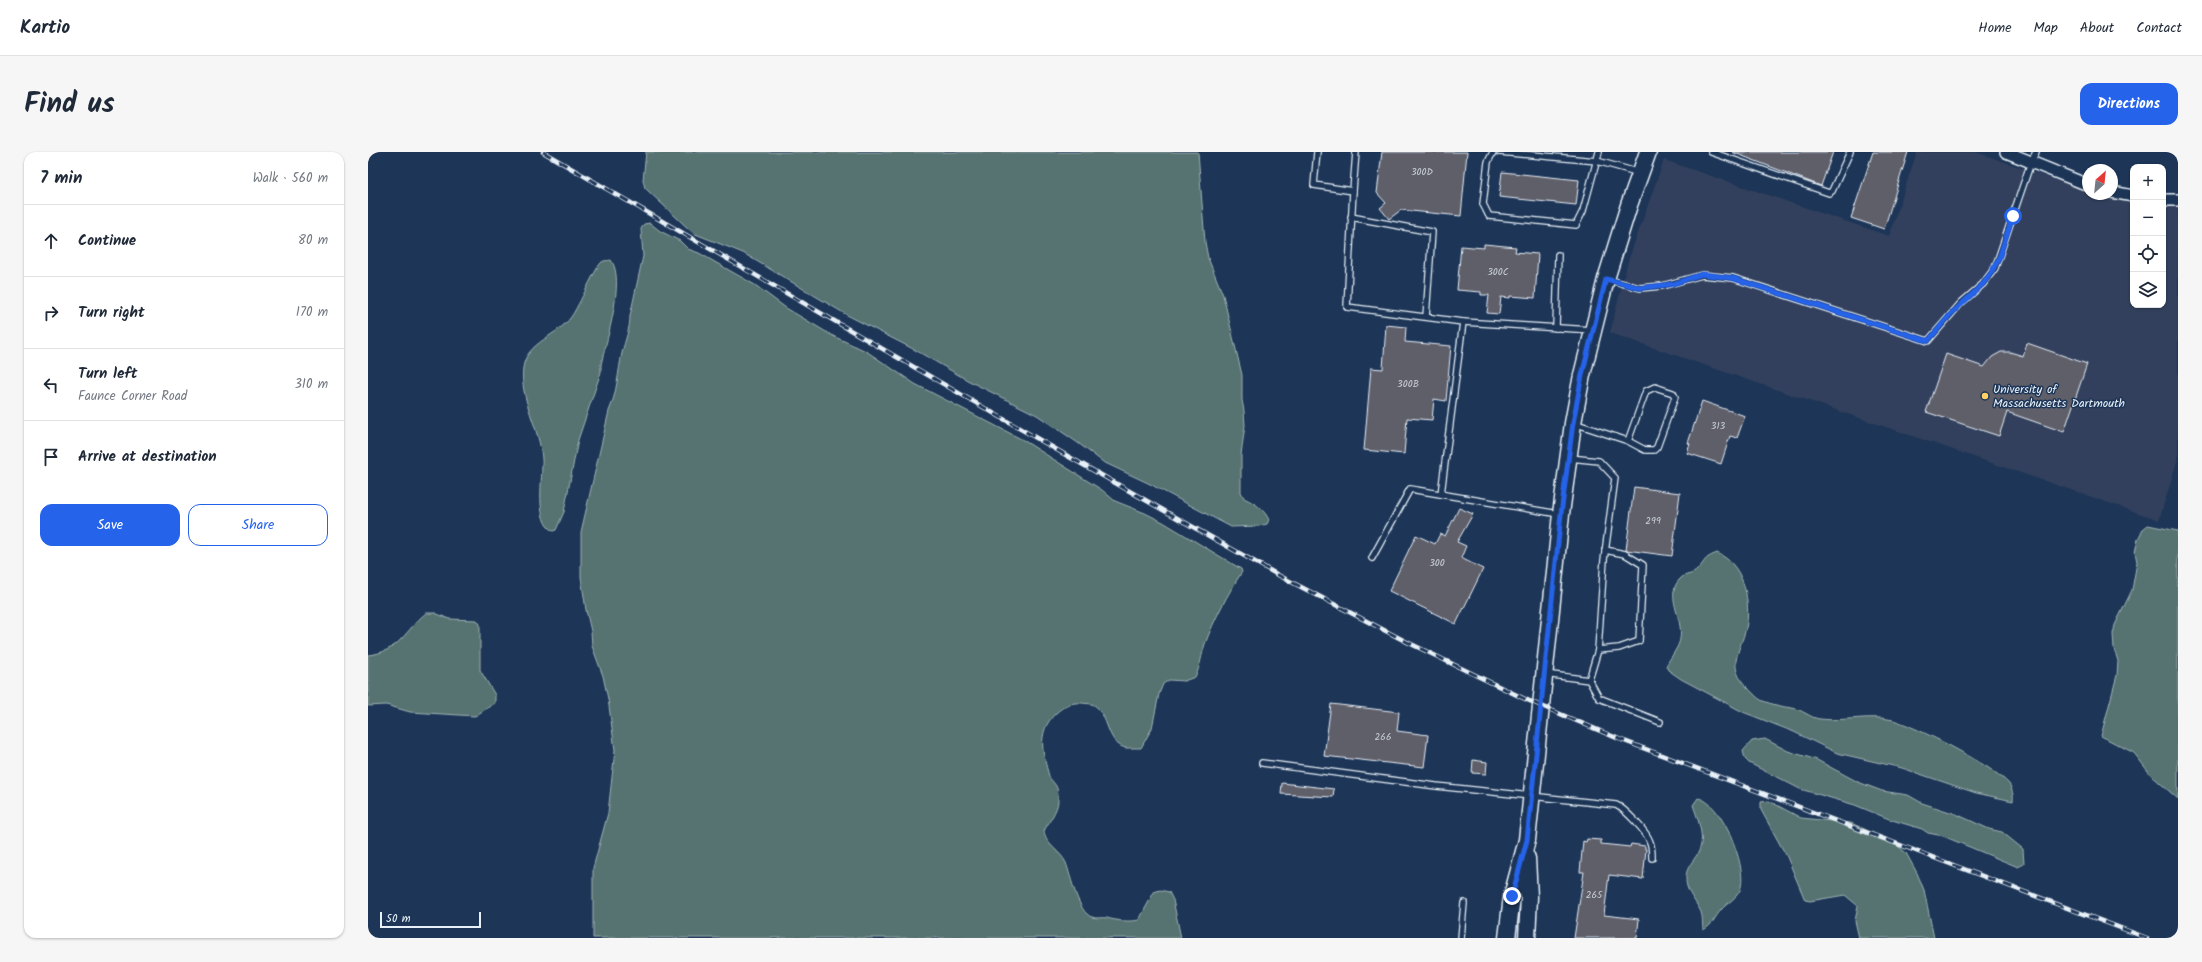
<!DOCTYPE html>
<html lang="en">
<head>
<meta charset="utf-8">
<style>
  body { margin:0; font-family:Kalam,sans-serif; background:#f6f6f7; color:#1f2937 }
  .controls { position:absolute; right:12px; top:12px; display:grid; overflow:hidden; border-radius:8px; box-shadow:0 1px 3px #0004 }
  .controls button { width:36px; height:36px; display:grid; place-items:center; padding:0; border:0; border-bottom:1px solid #e0e1e3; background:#fff; color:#1f2937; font:20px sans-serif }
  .compass { position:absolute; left:1714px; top:12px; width:36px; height:36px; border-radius:50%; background:#fff; box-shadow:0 1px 3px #0004; rotate:27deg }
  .scale { position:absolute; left:12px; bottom:10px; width:101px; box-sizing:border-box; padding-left:4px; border:2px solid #e8f1f8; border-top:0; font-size:11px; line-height:14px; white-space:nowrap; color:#e8f1f8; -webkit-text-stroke:3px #1d3557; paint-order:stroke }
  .stop { position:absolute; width:12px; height:12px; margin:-9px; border:3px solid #2563eb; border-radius:50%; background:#fff }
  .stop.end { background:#2563eb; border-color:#fff; box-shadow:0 1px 4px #0008 }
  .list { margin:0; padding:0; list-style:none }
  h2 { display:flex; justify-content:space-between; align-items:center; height:52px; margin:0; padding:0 16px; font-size:17px }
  h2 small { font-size:13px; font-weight:400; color:#747a83 }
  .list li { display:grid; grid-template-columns:26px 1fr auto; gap:12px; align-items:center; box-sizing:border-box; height:72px; padding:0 16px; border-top:1px solid #e0e1e3 }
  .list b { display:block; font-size:15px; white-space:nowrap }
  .list p { margin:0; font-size:13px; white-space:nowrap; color:#747a83 }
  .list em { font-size:13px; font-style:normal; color:#747a83 }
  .actions { display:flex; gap:8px; padding:12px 16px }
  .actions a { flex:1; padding:9px 0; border:1px solid #2563eb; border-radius:12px; text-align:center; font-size:14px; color:#2563eb }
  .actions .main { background:#2563eb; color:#fff }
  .icon { flex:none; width:22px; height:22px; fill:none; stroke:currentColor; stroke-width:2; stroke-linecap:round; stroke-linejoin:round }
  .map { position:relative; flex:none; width:1810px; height:786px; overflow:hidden; border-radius:12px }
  header { display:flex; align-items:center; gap:24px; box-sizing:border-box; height:56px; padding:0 20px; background:#fff; border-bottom:1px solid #e0e1e3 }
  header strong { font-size:19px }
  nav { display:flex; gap:22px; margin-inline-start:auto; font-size:14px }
  .intro { display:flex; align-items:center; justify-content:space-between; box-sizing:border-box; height:96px; padding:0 24px }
  h1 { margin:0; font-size:28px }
  .button { padding:10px 18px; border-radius:12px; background:#2563eb; color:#fff; font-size:14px; font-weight:700 }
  main { display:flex; gap:24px; padding:0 24px }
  aside { flex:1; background:#fff; border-radius:12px; box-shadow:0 1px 3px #0004 }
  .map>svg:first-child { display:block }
  .built { fill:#31415d }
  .green { fill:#577371; stroke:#a0b2b4 }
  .building { fill:#5f5e6a; stroke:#e8f1f8 }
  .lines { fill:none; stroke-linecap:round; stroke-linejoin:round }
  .lane-casing { stroke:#e8f1f8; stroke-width:8 }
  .street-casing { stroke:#e8f1f8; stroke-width:14 }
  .secondary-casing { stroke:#e8f1f8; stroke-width:19 }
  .lane { stroke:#1d3557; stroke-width:5.5 }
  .street { stroke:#1d3557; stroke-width:11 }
  .secondary { stroke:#1d3557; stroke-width:16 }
  .rail-casing { stroke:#e8f1f8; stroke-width:4.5 }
  .rail { stroke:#1d3557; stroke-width:3; stroke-dasharray:9; stroke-linecap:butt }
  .route { stroke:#2563eb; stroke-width:5 }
  .poi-dot { fill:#ffd166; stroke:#1d3557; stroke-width:1.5 }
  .labels { text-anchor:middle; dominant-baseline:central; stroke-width:3; stroke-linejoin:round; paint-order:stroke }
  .number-label { font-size:10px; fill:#c6ccd4 }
  .poi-label { font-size:12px; fill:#e8f1f8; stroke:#1d3557; text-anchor:start }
</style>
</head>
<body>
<header>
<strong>Kartio</strong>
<nav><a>Home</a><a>Map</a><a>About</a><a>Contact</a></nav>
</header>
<div class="intro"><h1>Find us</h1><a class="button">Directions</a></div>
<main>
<aside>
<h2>7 min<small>Walk · 560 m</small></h2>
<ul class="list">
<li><svg class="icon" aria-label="ahead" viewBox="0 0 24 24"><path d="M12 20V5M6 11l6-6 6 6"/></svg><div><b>Continue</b></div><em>80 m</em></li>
<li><svg class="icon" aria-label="right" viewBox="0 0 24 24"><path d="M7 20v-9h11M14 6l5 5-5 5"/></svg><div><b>Turn right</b></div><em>170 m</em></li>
<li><svg class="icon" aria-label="left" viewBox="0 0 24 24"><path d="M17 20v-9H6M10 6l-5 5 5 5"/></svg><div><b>Turn left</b><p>Faunce Corner Road</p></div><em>310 m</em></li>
<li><svg class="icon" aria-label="arrive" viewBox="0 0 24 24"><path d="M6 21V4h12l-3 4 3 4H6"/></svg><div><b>Arrive at destination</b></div></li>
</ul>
<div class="actions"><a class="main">Save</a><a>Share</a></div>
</aside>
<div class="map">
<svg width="1810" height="786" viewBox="0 0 1810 786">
  <rect width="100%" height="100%" fill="#1d3557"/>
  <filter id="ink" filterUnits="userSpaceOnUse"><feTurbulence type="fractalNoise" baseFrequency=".025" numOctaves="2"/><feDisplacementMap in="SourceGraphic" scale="8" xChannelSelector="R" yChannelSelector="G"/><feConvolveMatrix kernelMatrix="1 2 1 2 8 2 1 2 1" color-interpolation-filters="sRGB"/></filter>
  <g filter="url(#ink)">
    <path class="built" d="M1549,0H1608L1720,39V42H1729L1765,52V153H1795V54H1810V306L1791,368L1242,181L1260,109L1296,8L1521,84Z"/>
    <g class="green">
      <path d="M278,0H830L837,90L840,106L855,143L874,223V248L876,259L877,273L873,303V340L876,346C888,352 896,357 901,368L899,372L891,374L863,375L780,331L735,310L710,291L669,263L601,229L549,199L479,163L375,101L325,81L277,36L275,28Z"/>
      <path d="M282,71L292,79L312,89L320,97L331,101L387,133L418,156L465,184L498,199L547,232L655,288L734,338L747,349L777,361L795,370L873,417L874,420C860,441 846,468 837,492C833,504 833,513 827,525L816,529L801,528L795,532L791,542L784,576L773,596C768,596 762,596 758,596C738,592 741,562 726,553C723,551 717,552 714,551C702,550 696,554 687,562C668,581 675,602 681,624C682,628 686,630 688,634C690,637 690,645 690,649C690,658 680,671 676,679C677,693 693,699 698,711C703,724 710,761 724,765C728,767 734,765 739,766C749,769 762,770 771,768L786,740L792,738L801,740L805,748L813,786H225V716L240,661L247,598L240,547L235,524L224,494L223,479L218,458L213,425V380L241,259C249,241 250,220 254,201C257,188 262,177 262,164L275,104L273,77L276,72Z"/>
      <path d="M243,108C258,128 238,189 233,213V220L210,288L196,360L188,378L185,379C166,370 175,325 174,307C172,276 151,247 155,216C158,190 190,184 203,165C210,156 229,112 234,110C236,108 240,109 243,108Z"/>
      <path d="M1780,373L1810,379V647L1783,623L1766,601L1733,584L1749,523L1750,509L1746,497L1745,482L1747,473L1764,438L1769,410L1767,400L1770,387L1775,377Z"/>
      <path d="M1349,401C1375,412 1382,445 1379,471C1375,497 1355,513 1381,537C1385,541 1390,547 1395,549C1403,552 1415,555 1424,556C1434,557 1442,566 1452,567C1476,570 1502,562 1525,568C1547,574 1627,615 1641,632C1644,636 1646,645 1645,649L1608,641L1534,616L1469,601L1426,580L1375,560L1313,527L1300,518L1298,514C1302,506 1311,495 1312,487C1316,465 1295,443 1313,426C1317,422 1325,423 1329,418C1339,408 1334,407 1349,401Z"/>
      <path d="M58,461H67L81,467L109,468L112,472V518L127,543V551L107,564L42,560L18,553L0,554V503C32,500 37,478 58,461Z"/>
      <path d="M1397,587L1420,599L1449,608L1490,630L1514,639L1540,643L1554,651L1588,662L1621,677L1634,680L1655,697L1656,712L1650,715L1575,684L1560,681L1554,677L1521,667L1487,653L1432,637L1381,611L1377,607L1375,599L1384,589Z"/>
      <path d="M1330,646C1353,649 1379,713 1373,735C1371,745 1360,750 1353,758C1347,765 1344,774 1335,778C1334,772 1335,765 1333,760C1328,749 1317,739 1318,726C1318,715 1325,710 1330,701C1338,686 1330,668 1325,653Z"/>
      <path d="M1401,649L1433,666L1483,671L1525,690L1538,701L1549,721L1556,738L1566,786H1491L1487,769L1490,754L1477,743L1442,749L1437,748L1419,705L1393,658V650Z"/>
    </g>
    <g class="building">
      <path d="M1014,0H1099L1093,64L1033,58L1021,67L1012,56L1018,51L1009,41Z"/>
      <path d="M1364,0H1465L1453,34Z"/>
      <path d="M1505,0H1540L1516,77L1483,66Z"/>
      <path d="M1134,20L1211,28L1208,53L1131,45Z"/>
      <path d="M1116,92L1148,95L1147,100L1170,102L1167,146L1142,144V146L1133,145L1131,162L1119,161L1121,143H1113V140L1089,138L1093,94L1116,96Z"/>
      <path d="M1018,173L1038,175L1037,190L1083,194L1078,249L1066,247L1064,268L1039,266L1036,302L996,298L1003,216L1015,217Z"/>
      <path d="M1659,191L1719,212L1696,280L1639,260L1631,284L1558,260L1578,202L1616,215L1624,205L1633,200H1642L1655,204Z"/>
      <path d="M1334,249L1377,264L1369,286L1362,284L1353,312L1319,301L1322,292L1320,291Z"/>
      <path d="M1266,335L1312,341L1304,404L1258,398Z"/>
      <path d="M1091,356L1105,362L1089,390L1098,394L1093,406L1115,417L1088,472L1021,439L1048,383L1067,392L1072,382L1077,384Z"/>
      <path d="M963,552L1031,560L1029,579L1060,583L1056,615L956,604Z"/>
      <path d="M1105,608L1119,610L1118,622L1104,621Z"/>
      <path d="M914,631L966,637L965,645L913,642Z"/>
      <path d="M1219,687L1233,688V692L1262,695L1263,692L1277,694V697H1278L1275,727L1241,723L1236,763L1271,767L1269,786H1206L1216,720H1212L1215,689L1218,690Z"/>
    </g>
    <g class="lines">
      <g class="lane-casing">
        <g id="lane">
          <path d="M949,0L946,33L985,39L979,155L1095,170"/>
          <path d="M1125,0L1120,10L1115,52L1121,64L1208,73L1215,59L1231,0"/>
          <path d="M1131,0L1229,9L1272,21"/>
          <path d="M1343,0L1461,41L1464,39L1482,0"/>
          <path d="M985,39L988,0"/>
          <path d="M983,65L1064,80L1058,165"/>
          <path d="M1238,127L1272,136L1294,134L1334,123L1365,126L1560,189L1593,151L1615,132L1627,116L1663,10L1668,0"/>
          <path d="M1188,176L1190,103"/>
          <path d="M1206,271L1260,289L1277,298H1286L1289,295L1307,245L1305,241L1287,235L1278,239L1260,289"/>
          <path d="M1202,306L1231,309L1247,326L1236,408L1230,498L1221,528"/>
          <path d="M1073,342L1095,170L1224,178"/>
          <path d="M1004,406L1042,337L1191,362"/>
          <path d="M1230,498L1251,496L1271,489L1275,413L1257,402L1237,398"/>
          <path d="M1177,522L1221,528L1231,546L1292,570"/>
          <path d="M894,611L1068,634L1248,653C1257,657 1279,680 1282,690C1284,695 1284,701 1284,706"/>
          <path d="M1093,786L1096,751"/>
        </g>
      </g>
      <g class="street-casing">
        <g id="street">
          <path d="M1638,0L1720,33"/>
          <path d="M1744,40L1765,44"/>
          <path d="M1795,48H1810"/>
        </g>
      </g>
      <g class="secondary-casing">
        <g id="secondary">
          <path d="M1139,786L1144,744L1159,688L1193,362L1205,271L1214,223L1238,127L1261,53L1280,0"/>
          <path d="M1159,786L1161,745L1159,706"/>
        </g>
      </g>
      <use href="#lane" class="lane"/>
      <use href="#street" class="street"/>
      <use href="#secondary" class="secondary"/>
      <g class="rail-casing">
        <path id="rail" d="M175,0L696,302L910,423L1039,490L1157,547L1251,587L1779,786"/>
      </g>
      <use href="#rail" class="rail"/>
    </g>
  </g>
  <g class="lines" filter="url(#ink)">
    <path class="route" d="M1144,744L1159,688L1193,362L1205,271L1214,223L1238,127L1272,136L1305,132L1334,122L1364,126L1560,189L1582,163L1615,132L1623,121L1631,106L1645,64"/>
  </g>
  <circle class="poi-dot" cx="1617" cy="244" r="4"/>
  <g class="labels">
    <g class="number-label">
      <text x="1054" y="20">300D</text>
      <text x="1130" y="120">300C</text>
      <text x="1040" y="232">300B</text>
      <text x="1350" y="274">313</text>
      <text x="1285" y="369">299</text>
      <text x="1069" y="411">300</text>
      <text x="1015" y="585">266</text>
      <text x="1226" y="743">265</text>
    </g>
    <g class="poi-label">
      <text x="1625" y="237">University of<tspan x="1625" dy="14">Massachusetts Dartmouth</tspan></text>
    </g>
  </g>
</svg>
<div class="controls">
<button>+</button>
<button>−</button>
<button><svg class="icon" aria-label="locate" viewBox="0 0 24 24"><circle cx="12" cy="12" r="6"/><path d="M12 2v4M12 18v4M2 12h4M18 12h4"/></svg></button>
<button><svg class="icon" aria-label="layers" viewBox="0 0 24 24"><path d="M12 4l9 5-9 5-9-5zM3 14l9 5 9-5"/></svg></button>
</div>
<svg class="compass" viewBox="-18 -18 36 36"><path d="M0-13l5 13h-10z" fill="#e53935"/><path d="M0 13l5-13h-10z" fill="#747a83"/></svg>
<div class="scale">50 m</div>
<div class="stop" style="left:1645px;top:64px"></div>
<div class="stop end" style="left:1144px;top:744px"></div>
</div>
</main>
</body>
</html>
